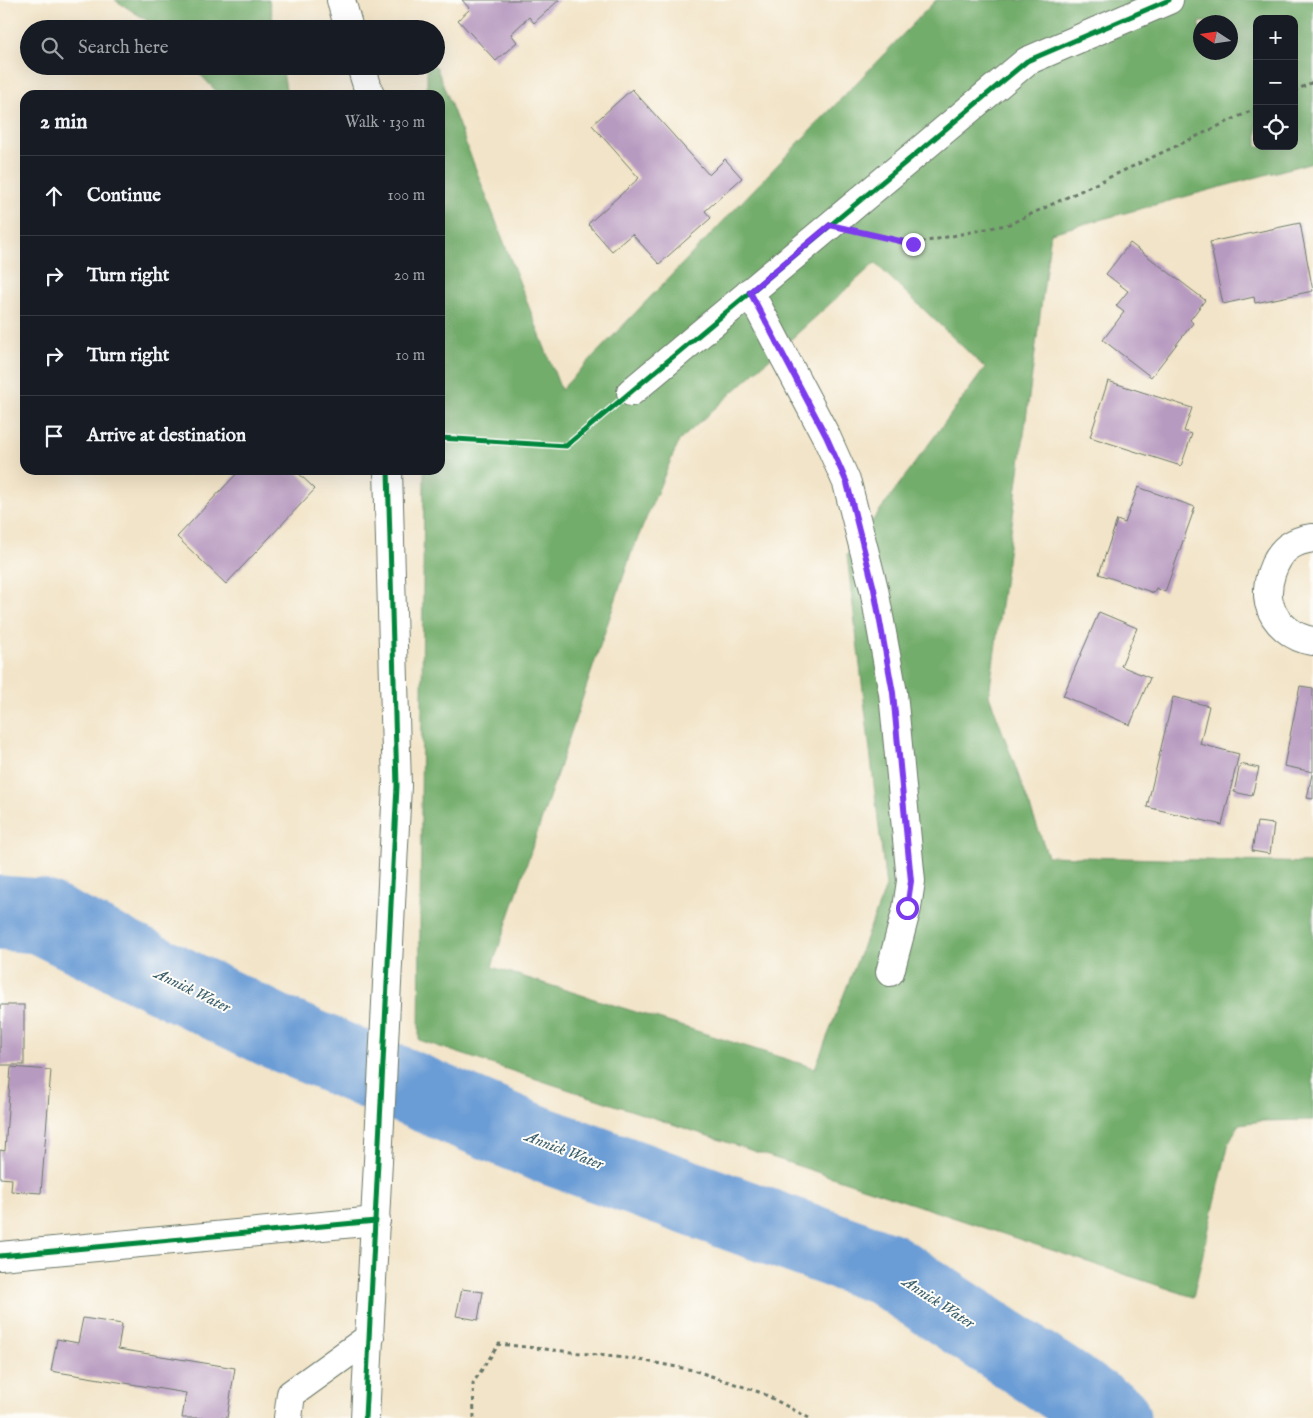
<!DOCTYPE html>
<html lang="en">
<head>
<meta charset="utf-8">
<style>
  body { margin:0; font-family:"IM FELL English",serif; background:#242831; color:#f1f3f6 }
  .controls { position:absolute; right:15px; top:15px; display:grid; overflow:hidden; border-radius:10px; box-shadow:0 5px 20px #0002 }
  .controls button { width:45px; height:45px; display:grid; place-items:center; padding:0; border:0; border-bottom:1px solid #363941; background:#171b24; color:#f1f3f6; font:25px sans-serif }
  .compass { position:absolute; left:1193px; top:15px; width:45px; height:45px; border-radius:50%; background:#171b24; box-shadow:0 5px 20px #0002; rotate:282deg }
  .stop { position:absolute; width:15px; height:15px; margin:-11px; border:4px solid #7c3aed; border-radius:50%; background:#fff }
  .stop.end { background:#7c3aed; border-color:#fff; box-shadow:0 1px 5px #0008 }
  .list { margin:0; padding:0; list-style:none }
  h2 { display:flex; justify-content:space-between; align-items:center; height:65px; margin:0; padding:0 20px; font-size:21px }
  h2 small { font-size:16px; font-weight:400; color:#9ea1a6 }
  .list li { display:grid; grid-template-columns:32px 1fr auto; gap:15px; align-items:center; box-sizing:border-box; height:80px; padding:0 20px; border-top:1px solid #363941 }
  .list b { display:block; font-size:19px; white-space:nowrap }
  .list em { font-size:16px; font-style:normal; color:#9ea1a6 }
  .icon { flex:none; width:28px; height:28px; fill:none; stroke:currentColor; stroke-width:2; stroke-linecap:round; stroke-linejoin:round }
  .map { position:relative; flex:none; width:1313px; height:1418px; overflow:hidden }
  .search { position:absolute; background:#171b24; box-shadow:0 5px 20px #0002; left:20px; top:20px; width:425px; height:55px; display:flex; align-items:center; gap:12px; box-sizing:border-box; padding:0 18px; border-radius:28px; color:#9ea1a6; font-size:19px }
  .panel { position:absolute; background:#171b24; box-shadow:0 5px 20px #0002; left:20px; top:90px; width:425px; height:385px; border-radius:15px }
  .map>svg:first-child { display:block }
  .forest { fill:#73ad6c; stroke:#497550; fill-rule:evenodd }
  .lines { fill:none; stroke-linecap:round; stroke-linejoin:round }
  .river { stroke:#6b9cd5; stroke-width:75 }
  .building { fill:#b79ac0 }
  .minor-casing { stroke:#697768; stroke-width:30 }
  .path { stroke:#697768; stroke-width:3; stroke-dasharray:4 4; stroke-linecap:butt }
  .minor { stroke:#fff; stroke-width:28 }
  .cycleway-casing { stroke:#fdfcf7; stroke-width:8 }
  .cycleway { stroke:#00873e; stroke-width:5 }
  .route { stroke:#7c3aed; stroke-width:6 }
  .labels { text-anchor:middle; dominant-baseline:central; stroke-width:4; stroke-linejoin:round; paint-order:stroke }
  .water-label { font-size:16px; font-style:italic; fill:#3a5e6c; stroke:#fdfcf7 }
</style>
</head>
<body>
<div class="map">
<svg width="1313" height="1418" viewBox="0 0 1313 1418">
  <rect width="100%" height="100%" fill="#fdfcf7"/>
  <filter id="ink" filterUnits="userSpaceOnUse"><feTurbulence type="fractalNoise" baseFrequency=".02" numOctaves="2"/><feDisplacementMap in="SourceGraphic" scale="10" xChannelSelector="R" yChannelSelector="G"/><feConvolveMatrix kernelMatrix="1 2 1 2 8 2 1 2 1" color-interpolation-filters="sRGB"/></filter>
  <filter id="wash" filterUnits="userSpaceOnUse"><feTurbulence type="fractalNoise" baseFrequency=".0096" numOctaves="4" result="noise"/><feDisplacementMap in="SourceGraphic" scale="20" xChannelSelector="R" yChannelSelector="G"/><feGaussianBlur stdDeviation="1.12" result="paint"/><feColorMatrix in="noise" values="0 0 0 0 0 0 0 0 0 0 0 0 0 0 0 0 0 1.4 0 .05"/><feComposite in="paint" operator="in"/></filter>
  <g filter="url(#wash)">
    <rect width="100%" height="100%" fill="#f2e4c8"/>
    <g class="forest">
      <path d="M115,0H269L275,29H156L151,23Z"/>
      <path d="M936,0H1313V162L1051,233L989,695L1048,856L1313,863V1120L1263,1121L1239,1124L1229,1142L1193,1297L419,1040L424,470H440V95H427V66H436L561,390ZM1257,19H1294V146H1257ZM1200,22H1230V52H1200ZM875,263L985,368L847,555L886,887L815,1068L492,967L631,554L679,441Z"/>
      <path d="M192,66H282L287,95H220Z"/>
    </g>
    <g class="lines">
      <path class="river" d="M0,913L39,916L274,1031L538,1143L886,1269L1113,1418"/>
    </g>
    <g id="blocks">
      <g class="building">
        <path d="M462,0H559L534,23L529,17L511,34L517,42L496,61L458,20L470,9Z"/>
        <path d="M632,89L709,175L725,159L742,178L705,211L711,218L659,264L632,234L612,251L588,224L639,178L592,125Z"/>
        <path d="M1300,223L1313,291L1255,303L1254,297L1223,304L1210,242Z"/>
        <path d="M1130,243L1205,300L1190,320L1193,323L1151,377L1103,340L1124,312L1116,306L1128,291L1106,274Z"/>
        <path d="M1108,381L1192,408L1184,431L1192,434L1181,466L1090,437Z"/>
        <path d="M240,470H295L315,489L226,584L177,537Z"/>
        <path d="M1138,487L1195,507L1165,592L1156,588L1154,593L1099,574L1117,520L1125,523Z"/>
        <path d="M1099,612L1137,628L1121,666L1150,678L1130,725L1063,696Z"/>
        <path d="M1300,686L1313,688V772L1284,766Z"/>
        <path d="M1173,697L1209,706L1200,744L1239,754L1222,825L1147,807Z"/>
        <path d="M1240,764L1259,768L1252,796L1234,792Z"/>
        <path d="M1312,774H1313V799L1307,798Z"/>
        <path d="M1257,822L1274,824L1270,854L1252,851Z"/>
        <rect x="0" y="1005" width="24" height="60"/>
        <path d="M11,1067L51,1070L41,1193L11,1191L12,1179L0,1178V1150L5,1151Z"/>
        <path d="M462,1289L483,1292L478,1320L456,1316Z"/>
        <path d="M83,1318L122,1324L118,1349L235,1368L227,1418H182L186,1393L51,1371L57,1339L78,1343Z"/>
      </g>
    </g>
  </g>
  <g filter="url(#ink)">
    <use href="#blocks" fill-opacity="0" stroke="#697768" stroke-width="1"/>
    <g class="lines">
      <g class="minor-casing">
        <g id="minor">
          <path d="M341,0L349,29"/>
          <path d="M361,66L370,95"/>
          <path d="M750,292L826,436L847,483L874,589L893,693L911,881L907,908L890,972"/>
          <path d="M631,392L1027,61L1169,0"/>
          <path d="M1313,538C1305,539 1295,542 1288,547C1273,559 1265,585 1269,603C1274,623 1294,639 1313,641"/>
          <path d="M0,1256L376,1221"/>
          <path d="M288,1418L291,1394L370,1337"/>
          <path d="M365,1418L397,786L388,470"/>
        </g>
      </g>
      <g class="path">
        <path d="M1294,91L1313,82"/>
        <path d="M874,235L913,244L1010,224L1257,108"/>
        <path d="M474,1418L473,1383L499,1344L634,1359L693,1370L762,1393L809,1418"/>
      </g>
      <use href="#minor" class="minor"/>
      <g class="cycleway-casing">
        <g id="cycleway">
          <path d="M440,438L566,446L1027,61L1169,0"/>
          <path d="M0,1256L376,1221"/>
          <path d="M365,1418L397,786L388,470"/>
        </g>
      </g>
      <use href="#cycleway" class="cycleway"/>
    </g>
  </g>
  <g class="lines" filter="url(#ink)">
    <path class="route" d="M907,908L911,881L893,693L874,589L847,483L826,436L750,292L830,225L913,244"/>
  </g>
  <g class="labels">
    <g class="water-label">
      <text transform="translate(192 991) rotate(26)">Annick Water</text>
      <text transform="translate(564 1151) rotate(21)">Annick Water</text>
      <text transform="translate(938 1303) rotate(33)">Annick Water</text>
    </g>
  </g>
</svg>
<div class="controls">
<button>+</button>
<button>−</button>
<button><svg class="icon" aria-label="locate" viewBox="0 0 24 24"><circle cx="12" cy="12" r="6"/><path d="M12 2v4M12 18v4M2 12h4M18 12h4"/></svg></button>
</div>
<svg class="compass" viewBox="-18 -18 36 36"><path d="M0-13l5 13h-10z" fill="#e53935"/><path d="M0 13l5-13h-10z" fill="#9ea1a6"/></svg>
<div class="stop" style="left:907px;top:908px"></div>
<div class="stop end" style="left:913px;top:244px"></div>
<div class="search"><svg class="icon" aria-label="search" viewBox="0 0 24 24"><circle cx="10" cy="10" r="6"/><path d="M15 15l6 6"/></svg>Search here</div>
<section class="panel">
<h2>2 min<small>Walk · 130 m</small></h2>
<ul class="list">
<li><svg class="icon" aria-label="ahead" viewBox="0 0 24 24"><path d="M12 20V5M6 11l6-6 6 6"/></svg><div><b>Continue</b></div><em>100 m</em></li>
<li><svg class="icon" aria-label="right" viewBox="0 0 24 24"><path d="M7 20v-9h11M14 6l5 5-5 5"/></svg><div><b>Turn right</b></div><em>20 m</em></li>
<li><svg class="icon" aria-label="right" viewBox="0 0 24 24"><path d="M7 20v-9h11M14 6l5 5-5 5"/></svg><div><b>Turn right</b></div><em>10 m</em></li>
<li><svg class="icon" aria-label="arrive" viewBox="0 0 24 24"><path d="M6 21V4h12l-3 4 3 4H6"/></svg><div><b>Arrive at destination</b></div></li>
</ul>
</section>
</div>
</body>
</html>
